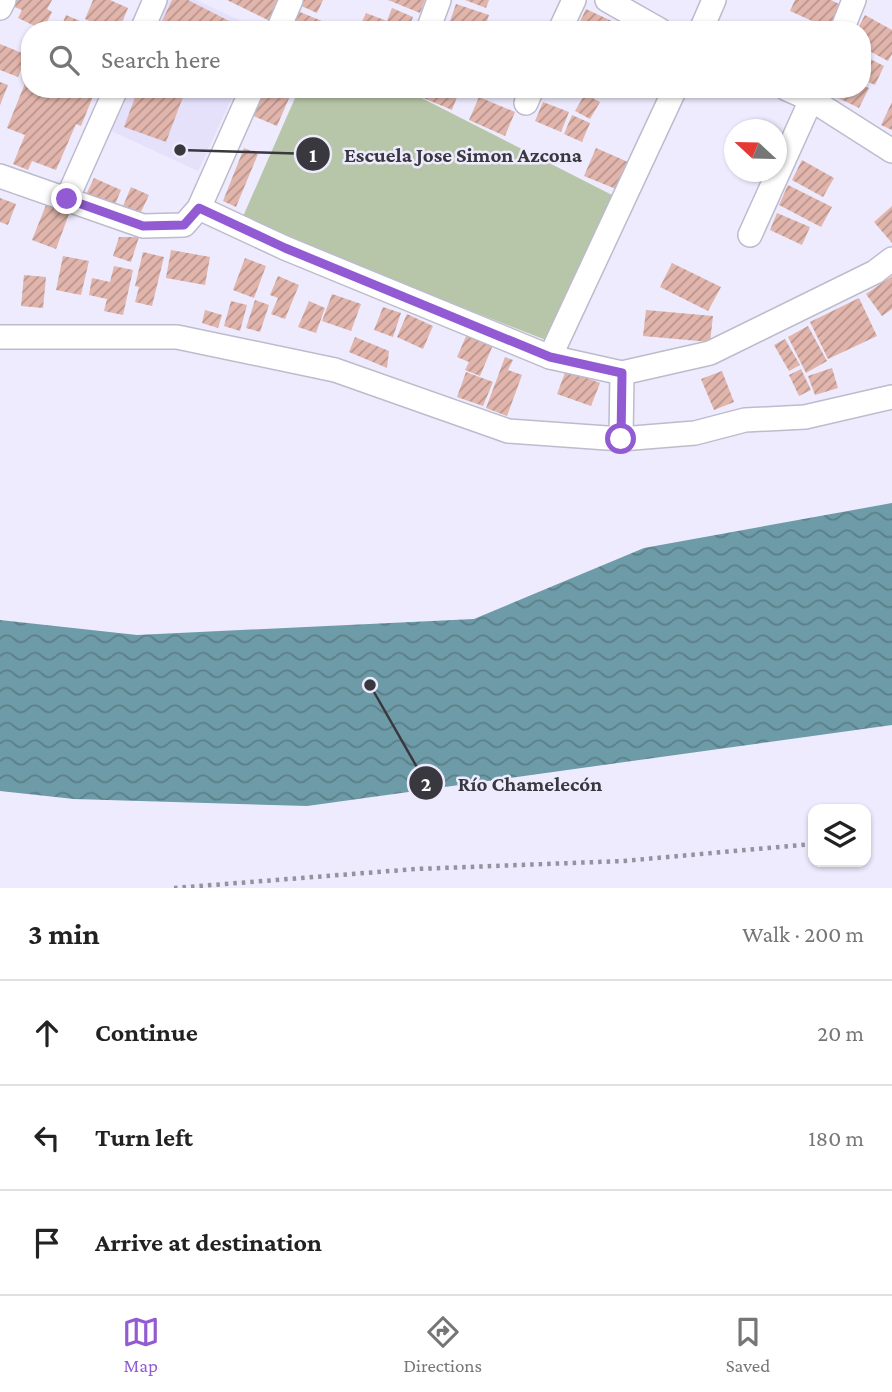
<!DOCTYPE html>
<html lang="en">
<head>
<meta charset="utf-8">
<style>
  body { margin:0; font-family:"Crimson Pro",serif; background:#f6f6f6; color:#222 }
  .controls { position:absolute; right:21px; bottom:21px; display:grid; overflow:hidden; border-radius:14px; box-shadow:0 2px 5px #0004 }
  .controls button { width:63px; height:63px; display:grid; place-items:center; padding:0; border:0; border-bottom:2px solid #e0e0e0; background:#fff; color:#222; font:35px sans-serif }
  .compass { position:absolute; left:724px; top:119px; width:63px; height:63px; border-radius:50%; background:#fff; box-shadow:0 2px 5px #0004; rotate:292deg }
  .stop { position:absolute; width:21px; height:21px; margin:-16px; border:5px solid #925bd3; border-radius:50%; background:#fff }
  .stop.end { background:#925bd3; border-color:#fff; box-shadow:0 2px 7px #0008 }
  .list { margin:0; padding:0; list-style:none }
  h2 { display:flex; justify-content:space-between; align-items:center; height:91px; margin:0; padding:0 28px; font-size:30px }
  h2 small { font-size:23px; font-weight:400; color:#767676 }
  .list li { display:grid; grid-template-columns:46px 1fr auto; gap:21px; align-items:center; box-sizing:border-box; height:105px; padding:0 28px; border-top:2px solid #e0e0e0 }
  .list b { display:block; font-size:26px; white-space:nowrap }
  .list em { font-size:23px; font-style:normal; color:#767676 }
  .icon { flex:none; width:38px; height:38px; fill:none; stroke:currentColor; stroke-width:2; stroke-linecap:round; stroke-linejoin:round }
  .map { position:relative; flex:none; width:892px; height:888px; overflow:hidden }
  .search { position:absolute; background:#fff; box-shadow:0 2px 5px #0004; left:21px; right:21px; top:21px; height:77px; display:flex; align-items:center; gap:18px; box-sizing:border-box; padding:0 24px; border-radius:28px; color:#767676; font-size:26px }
  .sheet { height:406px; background:#fff }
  nav { display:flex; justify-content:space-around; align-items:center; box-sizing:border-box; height:98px; border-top:2px solid #e0e0e0; background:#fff; font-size:19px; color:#767676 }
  nav a { display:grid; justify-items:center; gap:4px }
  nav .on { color:#925bd3 }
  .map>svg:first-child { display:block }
  .built { fill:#e5e1fb }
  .green { fill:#b7c5a8 }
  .water { fill:url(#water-waves) }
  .building { fill:url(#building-hatch) }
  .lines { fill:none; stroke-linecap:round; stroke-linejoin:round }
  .street-casing { stroke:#bdbbcc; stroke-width:26 }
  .path { stroke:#93929e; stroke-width:4.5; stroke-dasharray:3.5 5; stroke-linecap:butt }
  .street { stroke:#fff; stroke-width:23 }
  .route { stroke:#925bd3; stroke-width:9 }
  .leader { fill:none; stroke:#39383f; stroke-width:2.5 }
  .callout-dot { fill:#39383f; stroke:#edebfd; stroke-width:2.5 }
  .mark-label { font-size:21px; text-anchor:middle; font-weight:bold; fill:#fff }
  .callout-label { font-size:21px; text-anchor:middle; font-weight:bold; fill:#39383f; stroke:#edebfd; stroke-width:5; stroke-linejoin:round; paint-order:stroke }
</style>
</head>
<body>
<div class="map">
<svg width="892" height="888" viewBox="0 0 892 888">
  <defs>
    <pattern id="water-waves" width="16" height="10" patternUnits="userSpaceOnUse" patternTransform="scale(1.75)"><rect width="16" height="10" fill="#6d9ba7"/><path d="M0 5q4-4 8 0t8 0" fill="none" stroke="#5b7f89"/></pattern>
    <pattern id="building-hatch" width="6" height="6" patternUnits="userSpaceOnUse" patternTransform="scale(1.75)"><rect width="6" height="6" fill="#e1b5ac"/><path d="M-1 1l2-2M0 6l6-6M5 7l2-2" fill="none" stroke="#b7948d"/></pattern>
  </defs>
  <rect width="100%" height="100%" fill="#edebfd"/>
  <g class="built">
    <path d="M167,0H196L261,30H153Z"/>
    <path d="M126,89H236L198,171L107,129Z"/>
  </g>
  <path class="green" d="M299,89H404L612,195L546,340L241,221Z"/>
  <path class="water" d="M892,503V725L307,806L74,799L0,791V620L137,635L474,619L644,548Z"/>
  <g class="building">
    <path d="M15,0H52L47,9L52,12L43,30L18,18L22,10L12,6Z"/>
    <path d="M93,0H110L128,8L119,30H110L85,19Z"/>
    <path d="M172,0H188L247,30H169L160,25Z"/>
    <path d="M227,0H281L270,21Z"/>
    <path d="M299,0H323L317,13L297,4Z"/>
    <path d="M388,0H425L420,13Z"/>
    <path d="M465,0H489L486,8Z"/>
    <path d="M795,0H831L841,5L830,29L790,11Z"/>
    <path d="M456,4L489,15L484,30H447Z"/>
    <path d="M392,8L413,17L408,30L359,28L366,13L387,21Z"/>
    <path d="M586,9L616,23L613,30H576Z"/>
    <path d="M295,10L322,21L318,30H286Z"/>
    <path d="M66,15L101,30H60Z"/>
    <path d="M865,15L892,30V54L888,61L862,47V30H857Z"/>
    <path d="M0,44L27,55L18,77L0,70Z"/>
    <path d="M862,55L884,66L875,85L862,79Z"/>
    <path d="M26,81L30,83V89H46L64,96L66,89H96L81,126L76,124L56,170L32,161L28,170L13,164L25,135L7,128Z"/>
    <path d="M0,82L8,85L0,105Z"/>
    <path d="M862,85L869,88L859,108L830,94L832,89H862Z"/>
    <path d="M138,89H186L166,142L124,127Z"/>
    <path d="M260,89H293L277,126L249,114Z"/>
    <path d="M425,89H460L452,110L421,97Z"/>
    <path d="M585,94L600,102L590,119L575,111Z"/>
    <path d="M479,97L515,112L505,136L469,120Z"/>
    <path d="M543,102L569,112L561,132L535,121Z"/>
    <path d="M892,102V130L881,125Z"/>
    <path d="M572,115L590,123L582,142L564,134Z"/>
    <path d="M244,148L258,154L236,207L223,201Z"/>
    <path d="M596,148L628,162L616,189L584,176Z"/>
    <path d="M802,160L834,178L823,197L792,180Z"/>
    <path d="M94,178L121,190L113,209L85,197Z"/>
    <path d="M788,185L832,207L821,227L779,205Z"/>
    <path d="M131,187L149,195L140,214L123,206Z"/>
    <path d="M0,198L16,204L8,225L0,222Z"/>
    <path d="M46,205L69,214L56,249L32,240Z"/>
    <path d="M892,206V243L874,222Z"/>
    <path d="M777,213L810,227L802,245L770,230Z"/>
    <path d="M119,237H139L131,262L113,256Z"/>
    <path d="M171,250L210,257L205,285L166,278Z"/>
    <path d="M143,252L164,257L152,306L135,302L139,287L135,286Z"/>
    <path d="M63,256L89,261L81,295L56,290Z"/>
    <path d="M245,258L266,266L254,298L233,290Z"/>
    <path d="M672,263L721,287L708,311L660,287Z"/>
    <path d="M114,266L133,270L123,315L104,311L107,299L89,295L92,278L110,282Z"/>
    <path d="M24,275L46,277L43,308L21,306Z"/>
    <path d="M278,276L299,285L285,319L271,314L278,298L270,295Z"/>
    <path d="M892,276V309L882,316L866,294Z"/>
    <path d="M332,294L361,304L351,331L322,321Z"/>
    <path d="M859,298L877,336L828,359L810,322Z"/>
    <path d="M255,300L269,305L260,332L246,328Z"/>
    <path d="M231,301L247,305L240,331L224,326Z"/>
    <path d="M309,301L325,308L316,333L298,327Z"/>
    <path d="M383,307L401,313L393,337L374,330Z"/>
    <path d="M205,310L222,315L218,328L202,323Z"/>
    <path d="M646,310L713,316L710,342L643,336Z"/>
    <path d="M407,314L433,326L423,349L397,337Z"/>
    <path d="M808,326L827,361L806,373L788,337Z"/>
    <path d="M467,334L493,345L480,376L465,370L469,362L457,357Z"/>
    <path d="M355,337L389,351L387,368L349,352Z"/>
    <path d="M785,339L800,365L789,371L774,345Z"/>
    <path d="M505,357L513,360L508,370L522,375L507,416L486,408Z"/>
    <path d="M832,368L838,388L815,395L808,376Z"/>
    <path d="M801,369L811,390L799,396L789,375Z"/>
    <path d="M566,370L600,383L591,406L557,394Z"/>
    <path d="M722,371L734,402L714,410L701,379Z"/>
    <path d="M466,372L493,382L483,406L457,397Z"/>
  </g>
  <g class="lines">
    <g class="street-casing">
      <g id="street">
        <path d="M607,0L660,30"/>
        <path d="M0,8L4,0"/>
        <path d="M142,30L155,0"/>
        <path d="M278,30L291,0"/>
        <path d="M428,30L439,0"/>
        <path d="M560,30L574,0"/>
        <path d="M701,30L714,0"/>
        <path d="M842,30L854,0"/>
        <path d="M787,89L812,100L892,151"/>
        <path d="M526,103L532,89"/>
        <path d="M0,176L143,226L184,225L199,208L252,89"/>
        <path d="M67,199L116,89"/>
        <path d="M199,208L285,248L550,357L622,373L710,353L875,272L892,259"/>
        <path d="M750,235L816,89"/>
        <path d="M0,337H177L335,370L508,431L621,439L622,373"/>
        <path d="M550,357L675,89"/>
        <path d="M621,439L695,433L745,420L805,417L892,397"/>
      </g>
    </g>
    <path class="path" d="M174,888L416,869L623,861L813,844"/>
    <use href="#street" class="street"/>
  </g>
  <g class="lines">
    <path class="route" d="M67,199L143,226L184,225L199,208L285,248L550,357L622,373L621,439"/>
  </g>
  <path class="leader" d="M180 150L313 154M370 685L426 783"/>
  <g class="callout-dot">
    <circle cx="180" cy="150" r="7"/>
    <circle cx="370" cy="685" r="7"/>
    <circle cx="313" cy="154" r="18"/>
    <circle cx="426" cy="783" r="18"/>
  </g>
  <g class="mark-label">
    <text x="313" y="162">1</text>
    <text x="426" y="791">2</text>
  </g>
  <g class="callout-label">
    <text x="463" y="162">Escuela Jose Simon Azcona</text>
    <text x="530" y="791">Río Chamelecón</text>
  </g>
</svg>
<div class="controls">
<button><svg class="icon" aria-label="layers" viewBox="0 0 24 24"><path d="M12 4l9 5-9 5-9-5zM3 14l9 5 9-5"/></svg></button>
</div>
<svg class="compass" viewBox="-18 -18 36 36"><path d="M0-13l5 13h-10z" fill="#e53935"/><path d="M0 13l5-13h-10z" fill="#767676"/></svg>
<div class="stop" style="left:621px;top:439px"></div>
<div class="stop end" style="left:67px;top:199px"></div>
<div class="search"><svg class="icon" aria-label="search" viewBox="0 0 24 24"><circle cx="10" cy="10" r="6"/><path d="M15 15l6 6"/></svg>Search here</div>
</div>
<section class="sheet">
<h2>3 min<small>Walk · 200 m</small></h2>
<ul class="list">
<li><svg class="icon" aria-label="ahead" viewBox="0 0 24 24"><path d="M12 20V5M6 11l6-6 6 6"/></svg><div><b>Continue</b></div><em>20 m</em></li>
<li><svg class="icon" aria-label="left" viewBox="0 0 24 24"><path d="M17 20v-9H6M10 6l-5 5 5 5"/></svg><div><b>Turn left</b></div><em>180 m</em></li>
<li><svg class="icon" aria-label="arrive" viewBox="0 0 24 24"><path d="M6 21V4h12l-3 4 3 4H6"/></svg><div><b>Arrive at destination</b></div></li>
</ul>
</section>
<nav>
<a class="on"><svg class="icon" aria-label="map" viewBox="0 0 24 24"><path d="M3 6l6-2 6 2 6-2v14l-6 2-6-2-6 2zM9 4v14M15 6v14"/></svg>Map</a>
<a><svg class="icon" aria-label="directions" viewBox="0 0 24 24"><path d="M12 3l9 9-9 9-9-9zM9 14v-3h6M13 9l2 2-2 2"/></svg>Directions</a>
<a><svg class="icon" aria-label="saved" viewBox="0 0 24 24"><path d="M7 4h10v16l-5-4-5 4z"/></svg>Saved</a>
</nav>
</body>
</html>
